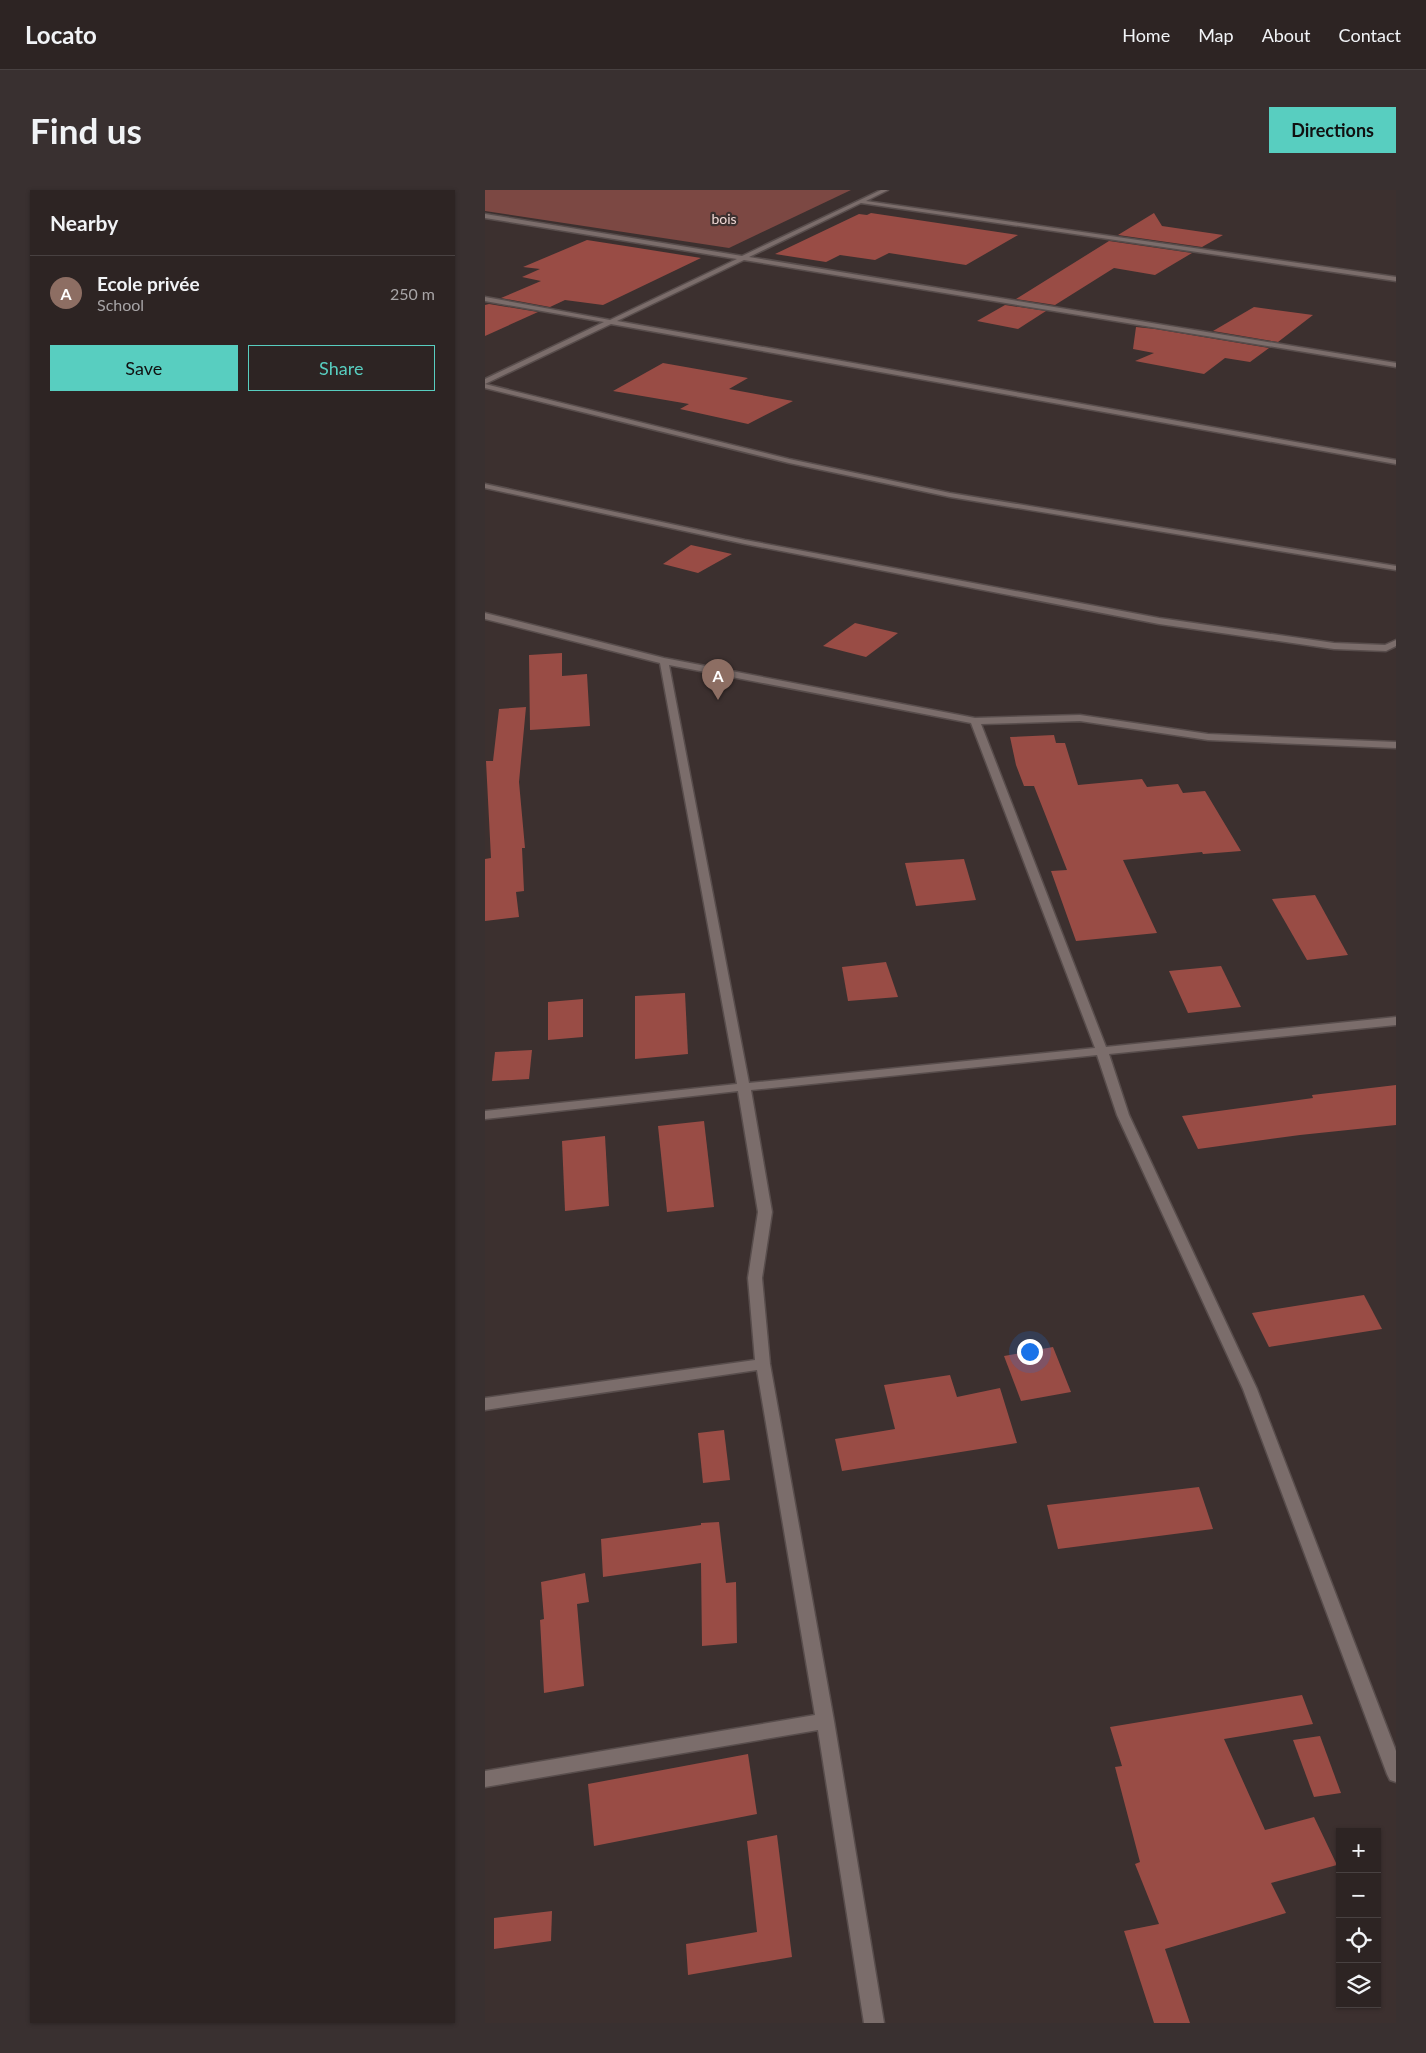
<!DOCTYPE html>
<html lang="en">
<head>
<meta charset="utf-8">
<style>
  body { margin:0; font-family:Lato,sans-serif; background:#393030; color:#f1f3f6 }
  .controls { position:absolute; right:15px; bottom:15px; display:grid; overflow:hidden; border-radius:0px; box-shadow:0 1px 4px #0004 }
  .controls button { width:45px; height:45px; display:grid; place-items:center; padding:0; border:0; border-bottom:1px solid #484141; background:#2d2423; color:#f1f3f6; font:25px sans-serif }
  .you { position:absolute; left:544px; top:1161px; width:18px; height:18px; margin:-12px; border:4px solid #fff; border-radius:50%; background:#1a73e8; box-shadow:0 0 0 8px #1a73e833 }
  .badge { display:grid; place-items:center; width:32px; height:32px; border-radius:50%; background:#58cec0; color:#fff; font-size:16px; font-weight:700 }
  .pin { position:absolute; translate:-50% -41px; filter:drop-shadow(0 1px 2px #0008) }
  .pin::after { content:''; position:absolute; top:26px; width:18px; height:15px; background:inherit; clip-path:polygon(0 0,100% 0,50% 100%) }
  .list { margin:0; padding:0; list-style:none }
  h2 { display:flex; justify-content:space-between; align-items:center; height:65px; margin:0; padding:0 20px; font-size:21px }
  h2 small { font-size:16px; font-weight:400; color:#a7a4a6 }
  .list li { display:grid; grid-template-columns:32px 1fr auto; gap:15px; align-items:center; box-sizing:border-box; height:75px; padding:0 20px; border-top:1px solid #484141 }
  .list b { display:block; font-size:19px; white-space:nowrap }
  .list p { margin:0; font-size:16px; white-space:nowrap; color:#a7a4a6 }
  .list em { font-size:16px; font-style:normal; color:#a7a4a6 }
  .actions { display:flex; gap:10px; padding:15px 20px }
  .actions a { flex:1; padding:11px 0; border:1px solid #58cec0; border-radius:0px; text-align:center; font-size:18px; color:#58cec0 }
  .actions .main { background:#58cec0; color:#111 }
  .icon { flex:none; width:28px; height:28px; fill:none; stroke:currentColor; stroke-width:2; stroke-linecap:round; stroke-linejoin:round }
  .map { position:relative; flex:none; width:911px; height:1833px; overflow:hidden; border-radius:0px }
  header { display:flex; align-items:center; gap:30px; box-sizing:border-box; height:70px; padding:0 25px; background:#2d2423; border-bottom:1px solid #484141 }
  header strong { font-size:24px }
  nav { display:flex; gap:28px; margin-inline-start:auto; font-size:18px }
  .intro { display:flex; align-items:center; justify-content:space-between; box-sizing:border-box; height:120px; padding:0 30px }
  h1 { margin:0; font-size:35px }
  .button { padding:12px 22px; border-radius:0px; background:#58cec0; color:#111; font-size:18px; font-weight:700 }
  main { display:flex; gap:30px; padding:0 30px }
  aside { flex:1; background:#2d2423; border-radius:0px; box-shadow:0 1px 4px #0004 }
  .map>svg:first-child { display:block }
  .green { fill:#7c4843 }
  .building { fill:#994c45 }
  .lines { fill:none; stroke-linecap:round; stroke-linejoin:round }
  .street-casing { stroke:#584d4c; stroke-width:3 }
  .street { fill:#7b6d6b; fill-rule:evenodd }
  .labels { text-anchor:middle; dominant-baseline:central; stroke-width:4.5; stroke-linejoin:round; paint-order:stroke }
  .far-park-label { font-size:14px; fill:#f0d8d5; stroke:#3c302f }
</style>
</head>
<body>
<header>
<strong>Locato</strong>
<nav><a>Home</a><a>Map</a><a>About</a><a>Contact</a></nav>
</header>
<div class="intro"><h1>Find us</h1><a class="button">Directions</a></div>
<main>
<aside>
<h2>Nearby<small></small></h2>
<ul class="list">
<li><span class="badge" style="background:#8d6e63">A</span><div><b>Ecole privée</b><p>School</p></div><em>250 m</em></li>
</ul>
<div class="actions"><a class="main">Save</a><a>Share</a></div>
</aside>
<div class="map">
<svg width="911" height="1833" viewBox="0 0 911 1833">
  <rect width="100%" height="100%" fill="#3c302f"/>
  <path class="green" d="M0,0H366L244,58L0,21Z"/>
  <g class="building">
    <path d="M386,23L533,45L481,75L404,63L390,70L355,65L341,72L290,64L374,24L382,25Z"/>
    <path d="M669,23L677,36L738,45L717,57L633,45Z"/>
    <path d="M102,50L147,57L216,68L118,115L80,110L65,117L16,108L56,91L37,87L55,79L38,77Z"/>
    <path d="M624,51L707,63L670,85L629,78L570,115L531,109Z"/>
    <path d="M4,114L53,122L0,146V115Z"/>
    <path d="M520,115L561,121L533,139L492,131Z"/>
    <path d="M769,117L828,125L793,152L728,141Z"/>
    <path d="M651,137L670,139L784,158L765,172L740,168L719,184L650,171L669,163L648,159Z"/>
    <path d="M178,173L263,188L244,199L308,211L263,234L195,219L204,214L128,201Z"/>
    <path d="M206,355L247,364L213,383L178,374Z"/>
    <path d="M370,433L413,443L381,467L338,456Z"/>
    <path d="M77,463V486L102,484L105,536L45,540L44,465Z"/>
    <path d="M41,517L34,592L40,658H37L39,701L31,702L34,727L0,731V669L6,668L1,571H8L14,519Z"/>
    <path d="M569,545L571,553H580L593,595L657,589L662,597L693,594L698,603L720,601L756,661L718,664L717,662L638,670L672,743L591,751L566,681L582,680L549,596H539L531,575L525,547Z"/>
    <path d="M479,669L491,710L431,716L420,673Z"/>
    <path d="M830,705L863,765L822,770L787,709Z"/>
    <path d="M401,772L413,807L363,811L357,777Z"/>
    <path d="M736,776L756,817L703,823L684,781Z"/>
    <path d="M200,803L203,864L150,869V806Z"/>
    <path d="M98,809V847L63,850V812Z"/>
    <path d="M47,860L44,889L7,891L10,862Z"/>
    <path d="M911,895V935L815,945L713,959L697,926L828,908L827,905Z"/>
    <path d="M219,931L229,1017L182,1022L173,936Z"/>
    <path d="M120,946L124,1016L80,1021L77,951Z"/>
    <path d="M879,1105L897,1139L784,1157L767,1123Z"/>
    <path d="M568,1157L586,1202L536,1211L519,1166Z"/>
    <path d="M465,1185L472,1207L515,1198L532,1253L357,1281L350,1249L410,1239L399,1195Z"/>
    <path d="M239,1240L245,1290L218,1293L213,1243Z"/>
    <path d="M714,1297L728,1339L573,1359L562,1315Z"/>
    <path d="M234,1332L241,1393L251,1392L252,1453L217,1456L216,1373L118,1387L116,1349L216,1335V1333Z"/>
    <path d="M100,1383L104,1412L92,1414L99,1496L59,1503L55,1430L59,1429L56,1392Z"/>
    <path d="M817,1505L828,1534L739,1549L780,1640L829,1627L852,1675L786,1693L801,1723L680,1759L705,1833H669L639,1741L674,1734L650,1674L655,1672L630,1577L637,1576L625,1537Z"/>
    <path d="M835,1546L856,1603L829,1607L808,1550Z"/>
    <path d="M263,1564L272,1624L109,1656L103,1594Z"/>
    <path d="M292,1645L307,1767L203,1785L201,1754L272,1742L262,1651Z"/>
    <path d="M67,1721L66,1751L9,1759V1728Z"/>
  </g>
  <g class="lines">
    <g class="street-casing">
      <g id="street">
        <path d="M396,0H403L381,11L911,87V91L376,13L264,67L911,173V177L259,70L132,131L911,270V274L126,134L0,194L304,269L465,303L911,376V380L465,307L304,273L0,198V189L119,132L0,111V107L125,130L252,69L0,28V24L257,66Z"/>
        <path d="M0,294L260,350L674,428L849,453L900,455L911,450V456L901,461L849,459L674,434L260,354L0,298Z"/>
        <path d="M0,423L179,468L490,528L595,525L723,544L911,552V558L723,550L595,531L496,534L621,857L911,827V835L624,864L644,925L772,1199L911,1561V1592L905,1590L902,1584L758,1199L632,925L612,865L266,900L287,1022L277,1088L285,1174L349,1531L399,1833H379L333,1540L0,1597V1581L330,1525L272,1180L0,1220V1208L270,1170L263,1088L273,1022L253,901L0,929V921L252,894L175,473L0,429ZM184,475L486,533L610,858L264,893Z"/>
      </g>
    </g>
    <use href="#street" class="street"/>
  </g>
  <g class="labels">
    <g class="far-park-label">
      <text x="239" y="28">bois</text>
    </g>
  </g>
</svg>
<div class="controls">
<button>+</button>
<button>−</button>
<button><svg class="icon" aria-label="locate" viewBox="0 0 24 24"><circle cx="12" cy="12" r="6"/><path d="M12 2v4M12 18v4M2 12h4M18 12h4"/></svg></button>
<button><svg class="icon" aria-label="layers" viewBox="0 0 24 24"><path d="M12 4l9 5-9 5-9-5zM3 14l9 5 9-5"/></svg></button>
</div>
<div class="you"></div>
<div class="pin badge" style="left:233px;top:510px;background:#8d6e63">A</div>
</div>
</main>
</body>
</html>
